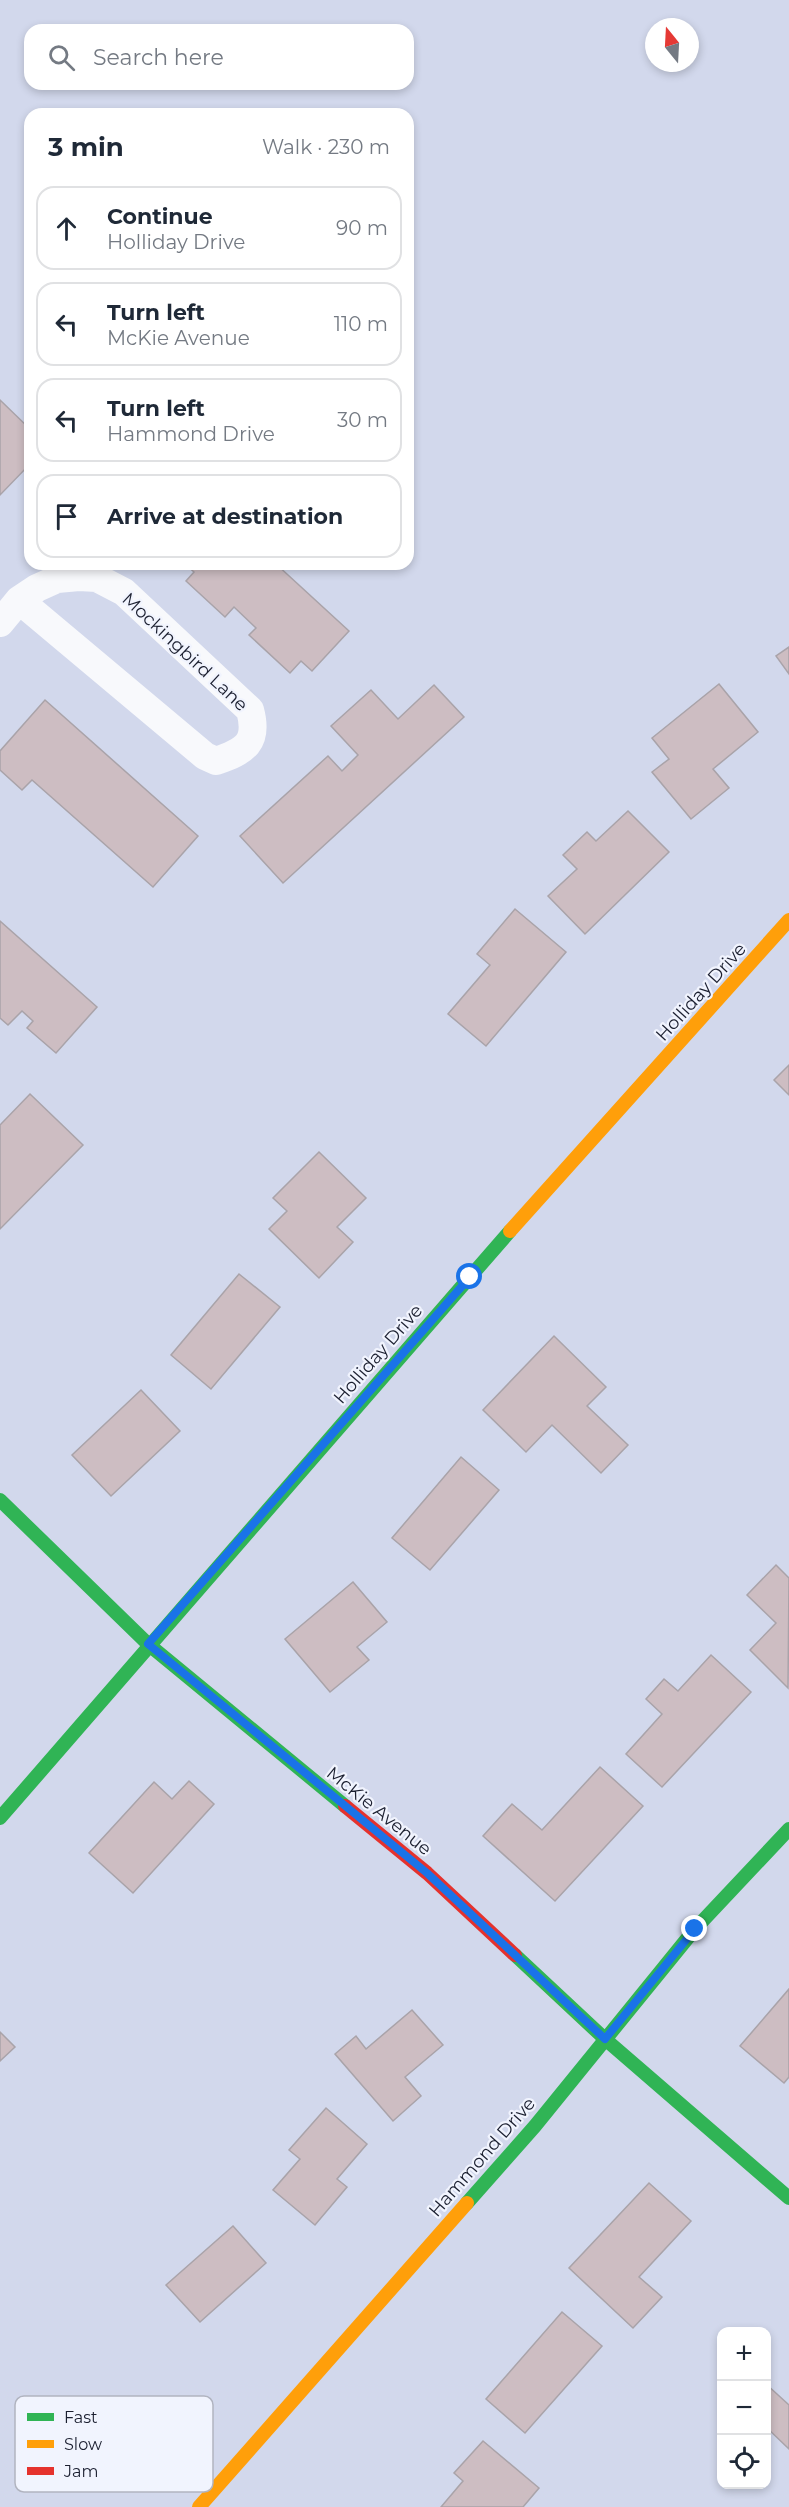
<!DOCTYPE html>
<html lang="en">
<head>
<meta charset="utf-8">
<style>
  body { margin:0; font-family:Montserrat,sans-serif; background:#f2f2f3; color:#1f2937 }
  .controls { position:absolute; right:18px; bottom:18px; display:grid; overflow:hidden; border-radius:12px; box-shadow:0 3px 9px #0003 }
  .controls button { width:54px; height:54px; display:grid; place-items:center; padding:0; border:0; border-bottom:2px solid #e0e1e3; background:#fff; color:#1f2937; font:30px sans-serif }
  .compass { position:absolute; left:645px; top:18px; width:54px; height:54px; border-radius:50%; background:#fff; box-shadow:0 3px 9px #0003; rotate:342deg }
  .stop { position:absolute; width:18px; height:18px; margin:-14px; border:4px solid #1a73e8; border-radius:50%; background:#fff }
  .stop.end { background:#1a73e8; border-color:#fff; box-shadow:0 2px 6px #0008 }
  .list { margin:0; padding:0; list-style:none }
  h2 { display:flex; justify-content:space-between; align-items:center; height:78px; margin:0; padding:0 24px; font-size:26px }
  h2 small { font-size:20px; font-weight:400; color:#747a83 }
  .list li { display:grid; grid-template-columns:39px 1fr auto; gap:18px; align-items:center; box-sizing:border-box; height:84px; margin:0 12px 12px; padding:0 12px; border:2px solid #e0e1e3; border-radius:18px }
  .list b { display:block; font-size:22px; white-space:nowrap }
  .list p { margin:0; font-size:20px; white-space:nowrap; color:#747a83 }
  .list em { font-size:20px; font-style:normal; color:#747a83 }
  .icon { flex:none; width:33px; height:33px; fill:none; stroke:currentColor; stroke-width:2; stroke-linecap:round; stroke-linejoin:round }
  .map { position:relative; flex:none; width:789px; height:2507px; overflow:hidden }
  .search { position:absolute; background:#fff; box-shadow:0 3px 9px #0003; left:24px; top:24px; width:390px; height:66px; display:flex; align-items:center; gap:15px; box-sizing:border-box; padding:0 21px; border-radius:18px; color:#747a83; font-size:22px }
  .panel { position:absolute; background:#fff; box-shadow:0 3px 9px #0003; left:24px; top:108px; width:390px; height:462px; border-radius:18px }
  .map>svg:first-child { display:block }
  .building { fill:#cdbdc2; stroke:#a9a3a9; stroke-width:1.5 }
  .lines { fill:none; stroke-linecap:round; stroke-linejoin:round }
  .street { stroke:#f8f9fc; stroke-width:28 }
  .fast { stroke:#30b455; stroke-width:14 }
  .slow { stroke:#ff9f0a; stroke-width:14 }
  .jam { stroke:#e5322d; stroke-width:14 }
  .route { stroke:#1a73e8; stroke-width:8 }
  .labels { text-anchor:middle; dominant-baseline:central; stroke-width:4.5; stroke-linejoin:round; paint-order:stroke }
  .street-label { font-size:18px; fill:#1b1f30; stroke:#f1f4fe }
  .key { fill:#f1f4fe; stroke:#b1b4c0; stroke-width:1.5 }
  .key-label { font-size:16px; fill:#1b1f30 }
</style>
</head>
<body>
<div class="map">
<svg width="789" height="2507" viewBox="0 0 789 2507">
  <rect width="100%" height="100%" fill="#d2d8ec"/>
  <g class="building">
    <path d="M0,400L30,429V464L0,495Z"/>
    <path d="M185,564H276L349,631L312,671L301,661L290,673L249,635L256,628L234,607L225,617L186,581L194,572Z"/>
    <path d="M789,647V674L776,656Z"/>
    <path d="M719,684L758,732L713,769L729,788L691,819L652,772L669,759L652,738Z"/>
    <path d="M434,685L464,717L283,883L240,836L328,756L342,771L358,755L331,726L371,690L398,719Z"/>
    <path d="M45,700L198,836L153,887L32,780L22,790L0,770V751Z"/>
    <path d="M628,811L669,852L585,934L548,896L577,869L563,855L587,832L596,841Z"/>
    <path d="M515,909L566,952L486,1046L448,1014L490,965L477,954Z"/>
    <path d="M0,921L97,1007L56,1053L27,1028L33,1021L22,1011L8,1025L0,1018Z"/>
    <path d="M789,1065V1095L774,1080Z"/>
    <path d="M30,1094L83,1145L0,1229V1125Z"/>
    <path d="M319,1152L366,1198L337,1227L353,1242L319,1278L269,1229L287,1211L273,1198Z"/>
    <path d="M239,1274L280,1307L211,1389L171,1355Z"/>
    <path d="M554,1336L606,1387L587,1406L628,1445L601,1473L552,1425L526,1452L483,1410Z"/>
    <path d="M141,1390L180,1431L111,1496L72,1455Z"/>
    <path d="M461,1457L499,1490L430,1570L392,1538Z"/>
    <path d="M776,1565L789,1578L788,1688L750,1650L776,1623L747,1595Z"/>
    <path d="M353,1582L387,1622L357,1647L369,1660L330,1692L285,1639Z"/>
    <path d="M711,1655L751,1692L662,1787L626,1754L662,1714L646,1699L664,1679L678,1691Z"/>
    <path d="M600,1767L643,1806L555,1901L483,1836L512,1804L542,1830Z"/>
    <path d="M189,1781L214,1804L133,1893L89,1853L154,1782L172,1799Z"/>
    <path d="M789,1989V2077L784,2083L740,2046Z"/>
    <path d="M412,2010L443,2045L405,2077L421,2096L393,2121L335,2054L356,2036L366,2049Z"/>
    <path d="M0,2032L15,2047L0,2061Z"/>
    <path d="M326,2108L367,2144L337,2179L347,2187L315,2225L273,2190L300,2159L289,2150Z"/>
    <path d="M649,2183L691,2221L639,2277L662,2297L633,2328L569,2268Z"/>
    <path d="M233,2226L266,2263L200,2322L166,2285Z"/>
    <path d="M562,2312L602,2346L525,2433L486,2399Z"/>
    <path d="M766,2384L789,2405V2449L766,2427Z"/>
    <path d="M483,2441L539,2488L523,2507H441L463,2481L454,2473Z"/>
  </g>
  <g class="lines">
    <path class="street" d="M0,623L19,600L37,588L57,579L79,577L97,578L124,592L250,710C259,743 245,751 216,761L205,756L19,600"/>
    <g class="fast">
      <path d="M0,1500L148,1644L345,1806"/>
      <path d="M0,1818L510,1231"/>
      <path d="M515,1955L605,2039L789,2198"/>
      <path d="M467,2203L535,2126L695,1929L789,1829"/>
    </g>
    <g class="slow">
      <path d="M510,1231L789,920"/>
      <path d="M199,2507L467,2203"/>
    </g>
    <path class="jam" d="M345,1806L427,1873L515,1955"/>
  </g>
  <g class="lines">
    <path class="route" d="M470,1277L148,1644L427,1873L605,2039L695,1929"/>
  </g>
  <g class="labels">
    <g class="street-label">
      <text transform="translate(185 652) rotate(43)">Mockingbird Lane</text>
      <text transform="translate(701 992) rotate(-48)">Holliday Drive</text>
      <text transform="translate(378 1354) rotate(-49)">Holliday Drive</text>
      <text transform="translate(379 1811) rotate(39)">McKie Avenue</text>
      <text transform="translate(482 2157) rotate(-49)">Hammond Drive</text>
    </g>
  </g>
  <rect x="15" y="2396" width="198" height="96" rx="9" class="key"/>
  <rect x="27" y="2413" width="27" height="8" fill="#30b455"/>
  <rect x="27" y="2440" width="27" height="8" fill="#ff9f0a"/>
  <rect x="27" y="2467" width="27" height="8" fill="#e5322d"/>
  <g class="key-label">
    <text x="64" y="2423">Fast</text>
    <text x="64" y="2450">Slow</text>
    <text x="64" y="2477">Jam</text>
  </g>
</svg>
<div class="controls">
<button>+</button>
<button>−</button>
<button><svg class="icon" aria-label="locate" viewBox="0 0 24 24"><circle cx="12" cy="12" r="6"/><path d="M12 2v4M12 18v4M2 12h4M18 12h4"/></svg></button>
</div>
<svg class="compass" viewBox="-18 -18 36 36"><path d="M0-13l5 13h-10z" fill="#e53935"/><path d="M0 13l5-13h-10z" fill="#747a83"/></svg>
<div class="stop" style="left:470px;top:1277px"></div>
<div class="stop end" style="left:695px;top:1929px"></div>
<div class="search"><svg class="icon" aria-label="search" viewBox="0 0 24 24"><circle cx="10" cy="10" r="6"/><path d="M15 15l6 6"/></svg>Search here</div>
<section class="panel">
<h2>3 min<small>Walk · 230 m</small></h2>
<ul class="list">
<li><svg class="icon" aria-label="ahead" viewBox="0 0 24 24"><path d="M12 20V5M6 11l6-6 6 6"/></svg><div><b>Continue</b><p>Holliday Drive</p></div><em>90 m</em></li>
<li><svg class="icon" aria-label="left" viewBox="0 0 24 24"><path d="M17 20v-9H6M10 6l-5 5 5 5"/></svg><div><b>Turn left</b><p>McKie Avenue</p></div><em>110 m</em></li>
<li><svg class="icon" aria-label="left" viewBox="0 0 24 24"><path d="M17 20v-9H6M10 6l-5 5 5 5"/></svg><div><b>Turn left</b><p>Hammond Drive</p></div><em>30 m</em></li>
<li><svg class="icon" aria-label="arrive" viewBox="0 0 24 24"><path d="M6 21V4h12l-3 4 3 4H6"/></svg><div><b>Arrive at destination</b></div></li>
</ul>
</section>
</div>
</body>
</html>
